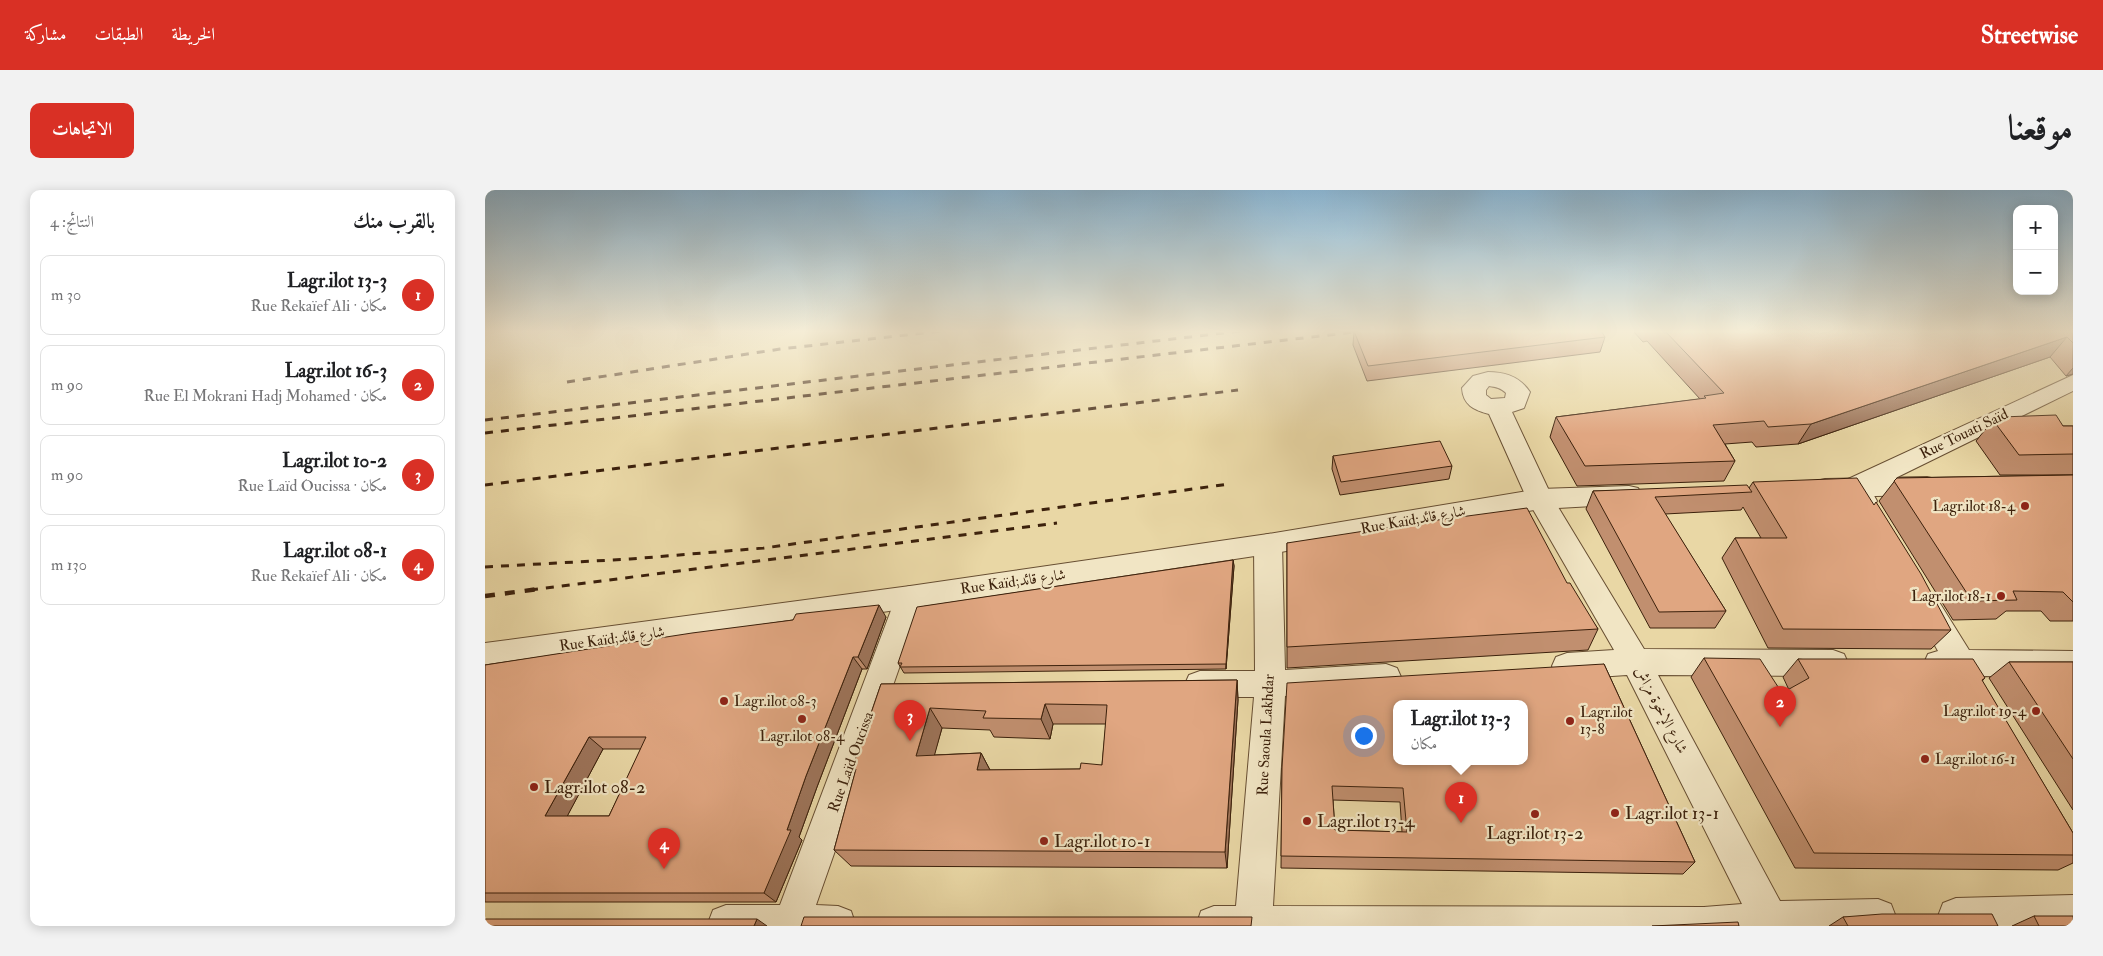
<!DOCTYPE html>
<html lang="ar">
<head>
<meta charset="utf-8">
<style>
  body { margin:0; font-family:"IM FELL Double Pica",Amiri,serif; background:#f2f2f2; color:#202124; direction:rtl }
  .controls { position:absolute; right:15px; top:15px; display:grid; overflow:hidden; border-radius:10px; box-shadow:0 2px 12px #0003 }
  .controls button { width:45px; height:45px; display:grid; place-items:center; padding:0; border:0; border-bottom:1px solid #e0e0e0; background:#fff; color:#202124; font:25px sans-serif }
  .you { position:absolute; left:878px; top:545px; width:18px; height:18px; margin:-12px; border:4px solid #fff; border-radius:50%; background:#1a73e8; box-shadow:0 0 0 8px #1a73e833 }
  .badge { display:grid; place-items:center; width:32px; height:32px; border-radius:50%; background:#d93025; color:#fff; font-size:16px; font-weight:700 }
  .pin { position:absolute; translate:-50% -41px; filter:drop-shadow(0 1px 2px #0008) }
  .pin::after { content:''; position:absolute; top:26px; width:18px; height:15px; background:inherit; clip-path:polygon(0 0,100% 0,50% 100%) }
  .popup { position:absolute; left:908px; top:510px; width:135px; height:65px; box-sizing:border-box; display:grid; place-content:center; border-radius:10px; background:#fff; filter:drop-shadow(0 1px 4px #0005); font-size:16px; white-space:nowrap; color:#757577 }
  .popup b { font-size:19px; color:#202124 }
  .popup::after { content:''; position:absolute; left:50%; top:100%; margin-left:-10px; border:10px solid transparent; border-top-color:#fff }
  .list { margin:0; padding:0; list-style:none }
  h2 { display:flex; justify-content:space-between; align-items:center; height:65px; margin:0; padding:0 20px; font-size:21px }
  h2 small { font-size:16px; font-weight:400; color:#757577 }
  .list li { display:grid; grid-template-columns:32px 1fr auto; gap:15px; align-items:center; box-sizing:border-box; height:80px; margin:0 10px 10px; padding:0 10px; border:1px solid #e0e0e0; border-radius:10px }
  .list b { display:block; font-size:19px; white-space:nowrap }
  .list p { margin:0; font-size:16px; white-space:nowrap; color:#757577 }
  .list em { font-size:16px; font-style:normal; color:#757577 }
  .map { position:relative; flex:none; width:1588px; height:736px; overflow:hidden; direction:ltr; border-radius:10px }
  header { display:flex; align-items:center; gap:30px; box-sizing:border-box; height:70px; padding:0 25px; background:#d93025; color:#fff }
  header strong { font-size:24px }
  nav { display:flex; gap:28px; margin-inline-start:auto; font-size:18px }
  .intro { display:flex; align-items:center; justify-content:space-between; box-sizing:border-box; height:120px; padding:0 30px }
  h1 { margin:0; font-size:35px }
  .button { padding:12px 22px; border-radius:10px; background:#d93025; color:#fff; font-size:18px; font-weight:700 }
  main { display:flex; gap:30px; padding:0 30px }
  aside { flex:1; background:#fff; border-radius:10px; box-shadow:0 2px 12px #0003 }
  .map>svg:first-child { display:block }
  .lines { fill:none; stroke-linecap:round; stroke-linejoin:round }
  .minor-casing { stroke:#674e32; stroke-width:2 }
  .tertiary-casing { stroke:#674e32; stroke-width:2 }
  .minor { fill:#f1e5c4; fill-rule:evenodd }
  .tertiary { fill:#f1e5c4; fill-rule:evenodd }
  .rail-far1 { stroke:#3c210c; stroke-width:3; stroke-dasharray:8 8; stroke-linecap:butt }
  .rail { stroke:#3c210c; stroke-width:4.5; stroke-dasharray:10 10; stroke-linecap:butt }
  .wall { fill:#c18f6f; stroke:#3c210c; fill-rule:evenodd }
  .shaded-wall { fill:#9d745a; stroke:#3c210c }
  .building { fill:#e0a681; stroke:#3c210c; fill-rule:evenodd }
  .poi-dot { fill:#8f2418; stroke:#f1e5c4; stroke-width:2 }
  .labels { text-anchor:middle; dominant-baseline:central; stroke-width:4.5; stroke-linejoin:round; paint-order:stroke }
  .street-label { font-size:15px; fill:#3c210c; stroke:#f1e5c4 }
  .poi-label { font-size:15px; fill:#3c210c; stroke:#f1e5c4; text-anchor:end }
  .near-poi-label { font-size:18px; fill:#3c210c; stroke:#f1e5c4; text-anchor:start }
</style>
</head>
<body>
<header>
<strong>Streetwise</strong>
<nav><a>الخريطة</a><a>الطبقات</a><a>مشاركة</a></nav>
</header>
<div class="intro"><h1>موقعنا</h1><a class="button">الاتجاهات</a></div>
<main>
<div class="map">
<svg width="1588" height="736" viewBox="0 0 1588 736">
  <rect width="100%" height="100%" fill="#e9d7a5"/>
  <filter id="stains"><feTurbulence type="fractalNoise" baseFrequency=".004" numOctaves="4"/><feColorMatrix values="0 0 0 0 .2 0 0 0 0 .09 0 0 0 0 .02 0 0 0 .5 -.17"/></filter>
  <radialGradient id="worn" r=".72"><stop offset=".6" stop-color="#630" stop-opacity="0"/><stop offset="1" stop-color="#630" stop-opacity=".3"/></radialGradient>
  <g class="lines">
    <g class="minor-casing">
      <g id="minor">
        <path d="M1003,182C1021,182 1035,187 1045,202L1039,218L1027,222L1067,307L1159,459L1348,460L1359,464L1363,473L1359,482L1348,486L1173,485L1295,711L1393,709L1406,714L1411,727L1408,736H711L716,721L729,716H751L769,507H715L704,503L700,494L704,485L715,481H770L769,354L773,347L783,344L793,347L797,354L800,480L901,474L912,478L916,487L912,496L901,500L800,506L788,716L1219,717L1257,714L1142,485L1082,489L1071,485L1067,476L1071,467L1082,463L1129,460L1042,309L1004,224C989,220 978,215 977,198L988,186ZM1004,196C1011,197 1016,198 1021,203L1020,208L1006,209L1001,205V200Z"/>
        <path d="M1588,185V201L1386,300L1392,311L1388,318L1379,321L1370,318L1357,297L1361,290Z"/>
        <path d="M425,396L435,399L439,407L331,715L353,716L366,721L371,736H224L223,733L228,720L241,715H295L411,407L415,399Z"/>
        <path d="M1441,403L1451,407L1484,460L1588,461V487L1499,486L1495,496L1484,500L1473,496L1467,486H1454L1443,482L1439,473L1443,464L1453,461L1427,415L1431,407Z"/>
        <path d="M1588,705V736H1457L1453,726L1458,713L1471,708Z"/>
      </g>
    </g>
    <g class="tertiary-casing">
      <g id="tertiary">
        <path d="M1442,287L1451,289L1455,296L1451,303L1442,305L1340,307L1331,305L1327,298L1331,291L1340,289Z"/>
        <path d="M1144,296L1153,298L1157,305L1153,312L1144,314L1055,319L783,364L425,418L0,479V453L425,396L783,344L1055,299Z"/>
      </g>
    </g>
    <use href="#minor" class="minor"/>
    <use href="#tertiary" class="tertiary"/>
    <g class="rail-far1">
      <path d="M82,192L295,159L456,141"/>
      <path d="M0,230L755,141"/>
      <path d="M0,243L878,141"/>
      <path d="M0,295L753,200"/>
      <path d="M0,377L145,369L279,358L744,294"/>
      <path d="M45,400L572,333"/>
    </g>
    <path class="rail" d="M0,406L54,399"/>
  </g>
  <g class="wall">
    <path d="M869,141L1120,147L1115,162L882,191L868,155Z"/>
    <path d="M1148,141H1588V184L1581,186L1565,167L1313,254L1271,257L1267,252L1240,254L1250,271L1239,291L1092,296L1065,247L1071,227L1215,209L1162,151L1158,152Z"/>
    <path d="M1508,230L1578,236H1588V285H1515L1491,251Z"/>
    <path d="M848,266L967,276L964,289L855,305L847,279Z"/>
    <path d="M1588,285V431H1565L1556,421H1521L1511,429L1468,430L1394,311L1412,288Z"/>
    <path d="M1268,292L1466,440L1446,459L1283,458L1237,368L1250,348H1276L1258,317L1256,320L1180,324L1241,421L1230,438H1165L1101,319L1108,301L1264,298Z"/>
    <path d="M802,353L1082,393L1113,439L1103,460L802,478Z"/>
    <path d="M748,370L749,376L741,479L419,483L413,473Z"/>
    <path d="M401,427L382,479H377L332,597L314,647L317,650L291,712H0V475L308,430ZM118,559H156L124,626H82Z"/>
    <path d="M1219,468L1297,503L1304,500L1298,487L1313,469L1500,488L1497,491L1588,643V673L1573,680L1310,678L1206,487Z"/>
    <path d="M1524,472H1588V620L1504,488Z"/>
    <path d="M1119,474L1210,672L1198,684L796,678L797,578ZM848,610L915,612L917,642L850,640Z"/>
    <path d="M752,490L753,510L742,678L366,676L349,660L370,583L367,579L396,494ZM568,534H621L617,575L595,579L505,580L496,563L449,565L457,538L505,540L509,547L565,549Z"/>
    <path d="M1549,726L1588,736H1527Z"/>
    <path d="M1358,727L1513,736H1344Z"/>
  </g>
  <g class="shaded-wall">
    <path d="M1582,147L1565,167L1313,254L1326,234Z"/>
    <path d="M1588,178V184L1581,186Z"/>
    <path d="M748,370L749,376L741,479V474Z"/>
    <path d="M394,415L401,427L382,479L373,467Z"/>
    <path d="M368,467L377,479L332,597L314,647L317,650L291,712L279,703L302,640L321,586Z"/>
    <path d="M752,490L753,510L742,678L740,662Z"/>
    <path d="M560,514L568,534L565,549L556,529Z"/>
    <path d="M445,518L457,538L444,585L431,566Z"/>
    <path d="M104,547L118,559L77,636L60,626Z"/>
    <path d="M496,563L506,582L492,580Z"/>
    <path d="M272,729L282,736H269Z"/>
  </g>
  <g class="building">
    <path d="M869,141H1116L1120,147L883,176Z"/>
    <path d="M1180,141H1588V153L1582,147L1326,234L1283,237L1279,231L1228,235L1250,271L1100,276L1071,227L1221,208L1219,206L1239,203Z"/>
    <path d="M1571,225L1578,236H1588V264L1534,265L1508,230L1516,227Z"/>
    <path d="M955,251L967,276L856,292L848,266Z"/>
    <path d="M1588,285V412L1578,402L1528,401L1532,410L1487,411L1409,291L1412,288Z"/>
    <path d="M1372,288L1389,315L1391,312L1436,384L1466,440L1298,439L1250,348H1302L1268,292Z"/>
    <path d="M1262,295L1267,302L1170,307L1241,421L1174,422L1108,301Z"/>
    <path d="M1042,318L1082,393H1085L1113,439L802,457V353L938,332Z"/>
    <path d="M748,370L741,474L415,477L417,473H413L432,417Z"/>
    <path d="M394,415L373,467H368L321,586L302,640H306L279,703H0V475L207,443L308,430L311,424ZM104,547H161L124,626H60Z"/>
    <path d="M1219,468L1275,469L1297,503L1324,488L1313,469H1488L1500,488L1497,490L1588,643V665L1329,663Z"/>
    <path d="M1524,472H1588V569Z"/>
    <path d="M1119,474L1210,672L796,666L797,578L802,493ZM912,514H1040V572H912ZM847,596L918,598L922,642L850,640Z"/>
    <path d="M752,490L740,662L349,660L371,579H367L396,494ZM560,514L622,515L617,575L596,573L595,579L492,580L496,563L431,566L445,518L501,521L498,528L556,529Z"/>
    <path d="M1397,724H1507L1513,736H1363L1358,727Z"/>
    <path d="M1549,726H1588V736H1554Z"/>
    <path d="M319,727H767L766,736H316Z"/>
    <path d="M0,729H272L269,736H0Z"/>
    <path d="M1253,732L1254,736H1167Z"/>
  </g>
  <linearGradient id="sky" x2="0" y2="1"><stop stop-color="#8ab5d2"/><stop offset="0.58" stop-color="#f5edd6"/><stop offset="1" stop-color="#f5edd6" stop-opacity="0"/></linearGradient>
  <rect width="1588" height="244" fill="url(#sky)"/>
  <g class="poi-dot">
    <circle cx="1540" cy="316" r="5"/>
    <circle cx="1516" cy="406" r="5"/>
    <circle cx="239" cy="511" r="5"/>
    <circle cx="1551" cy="521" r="5"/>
    <circle cx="317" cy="529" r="5"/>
    <circle cx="1085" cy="531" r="5"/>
    <circle cx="1440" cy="569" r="5"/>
    <circle cx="49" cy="597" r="5"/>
    <circle cx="1130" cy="623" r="5"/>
    <circle cx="1050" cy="624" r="5"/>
    <circle cx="822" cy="631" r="5"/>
    <circle cx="559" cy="651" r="5"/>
  </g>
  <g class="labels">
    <g class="street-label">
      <text transform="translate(1479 244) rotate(-26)">Rue Touati Saïd</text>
      <text transform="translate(928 330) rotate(-10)">Rue Kaïd;شارع قائد</text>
      <text transform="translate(528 392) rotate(-8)">Rue Kaïd;شارع قائد</text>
      <text transform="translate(127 449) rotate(-8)">Rue Kaïd;شارع قائد</text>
      <text transform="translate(1176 520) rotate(62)">شارع الإخوة مزاش</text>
      <text transform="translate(781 545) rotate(-87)">Rue Saoula Lakhdar</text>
      <text transform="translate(366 572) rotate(-70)">Rue Laïd Oucissa</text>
    </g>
    <g class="poi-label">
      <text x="1530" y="316">Lagr.ilot 18-4</text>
      <text x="1506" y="406">Lagr.ilot 18-1</text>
      <text x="249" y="511" text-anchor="start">Lagr.ilot 08-3</text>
      <text x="1541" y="521">Lagr.ilot 19-4</text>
      <text x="1095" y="522" text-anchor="start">Lagr.ilot<tspan x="1095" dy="17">13-8</tspan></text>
      <text x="317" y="546" text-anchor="middle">Lagr.ilot 08-4</text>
      <text x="1450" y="569" text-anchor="start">Lagr.ilot 16-1</text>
    </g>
    <g class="near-poi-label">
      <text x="59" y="597">Lagr.ilot 08-2</text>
      <text x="1140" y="623">Lagr.ilot 13-1</text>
      <text x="832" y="631">Lagr.ilot 13-4</text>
      <text x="1050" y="643" text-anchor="middle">Lagr.ilot 13-2</text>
      <text x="569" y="651">Lagr.ilot 10-1</text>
    </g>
  </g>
  <rect width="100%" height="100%" filter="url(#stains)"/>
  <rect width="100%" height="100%" fill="url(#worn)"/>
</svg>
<div class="controls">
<button>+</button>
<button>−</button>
</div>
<div class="you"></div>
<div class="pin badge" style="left:976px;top:633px">1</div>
<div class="popup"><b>Lagr.ilot 13-3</b>مكان</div>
<div class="pin badge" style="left:1295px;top:537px">2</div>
<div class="pin badge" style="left:425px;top:551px">3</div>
<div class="pin badge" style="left:179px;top:679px">4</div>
</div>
<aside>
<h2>بالقرب منك<small>النتائج: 4</small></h2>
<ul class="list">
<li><span class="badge">1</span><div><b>Lagr.ilot 13-3</b><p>مكان · Rue Rekaïef Ali</p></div><em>30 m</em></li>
<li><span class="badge">2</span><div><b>Lagr.ilot 16-3</b><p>مكان · Rue El Mokrani Hadj Mohamed</p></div><em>90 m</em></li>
<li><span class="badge">3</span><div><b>Lagr.ilot 10-2</b><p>مكان · Rue Laïd Oucissa</p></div><em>90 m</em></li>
<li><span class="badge">4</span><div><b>Lagr.ilot 08-1</b><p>مكان · Rue Rekaïef Ali</p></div><em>130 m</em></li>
</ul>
</aside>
</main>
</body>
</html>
